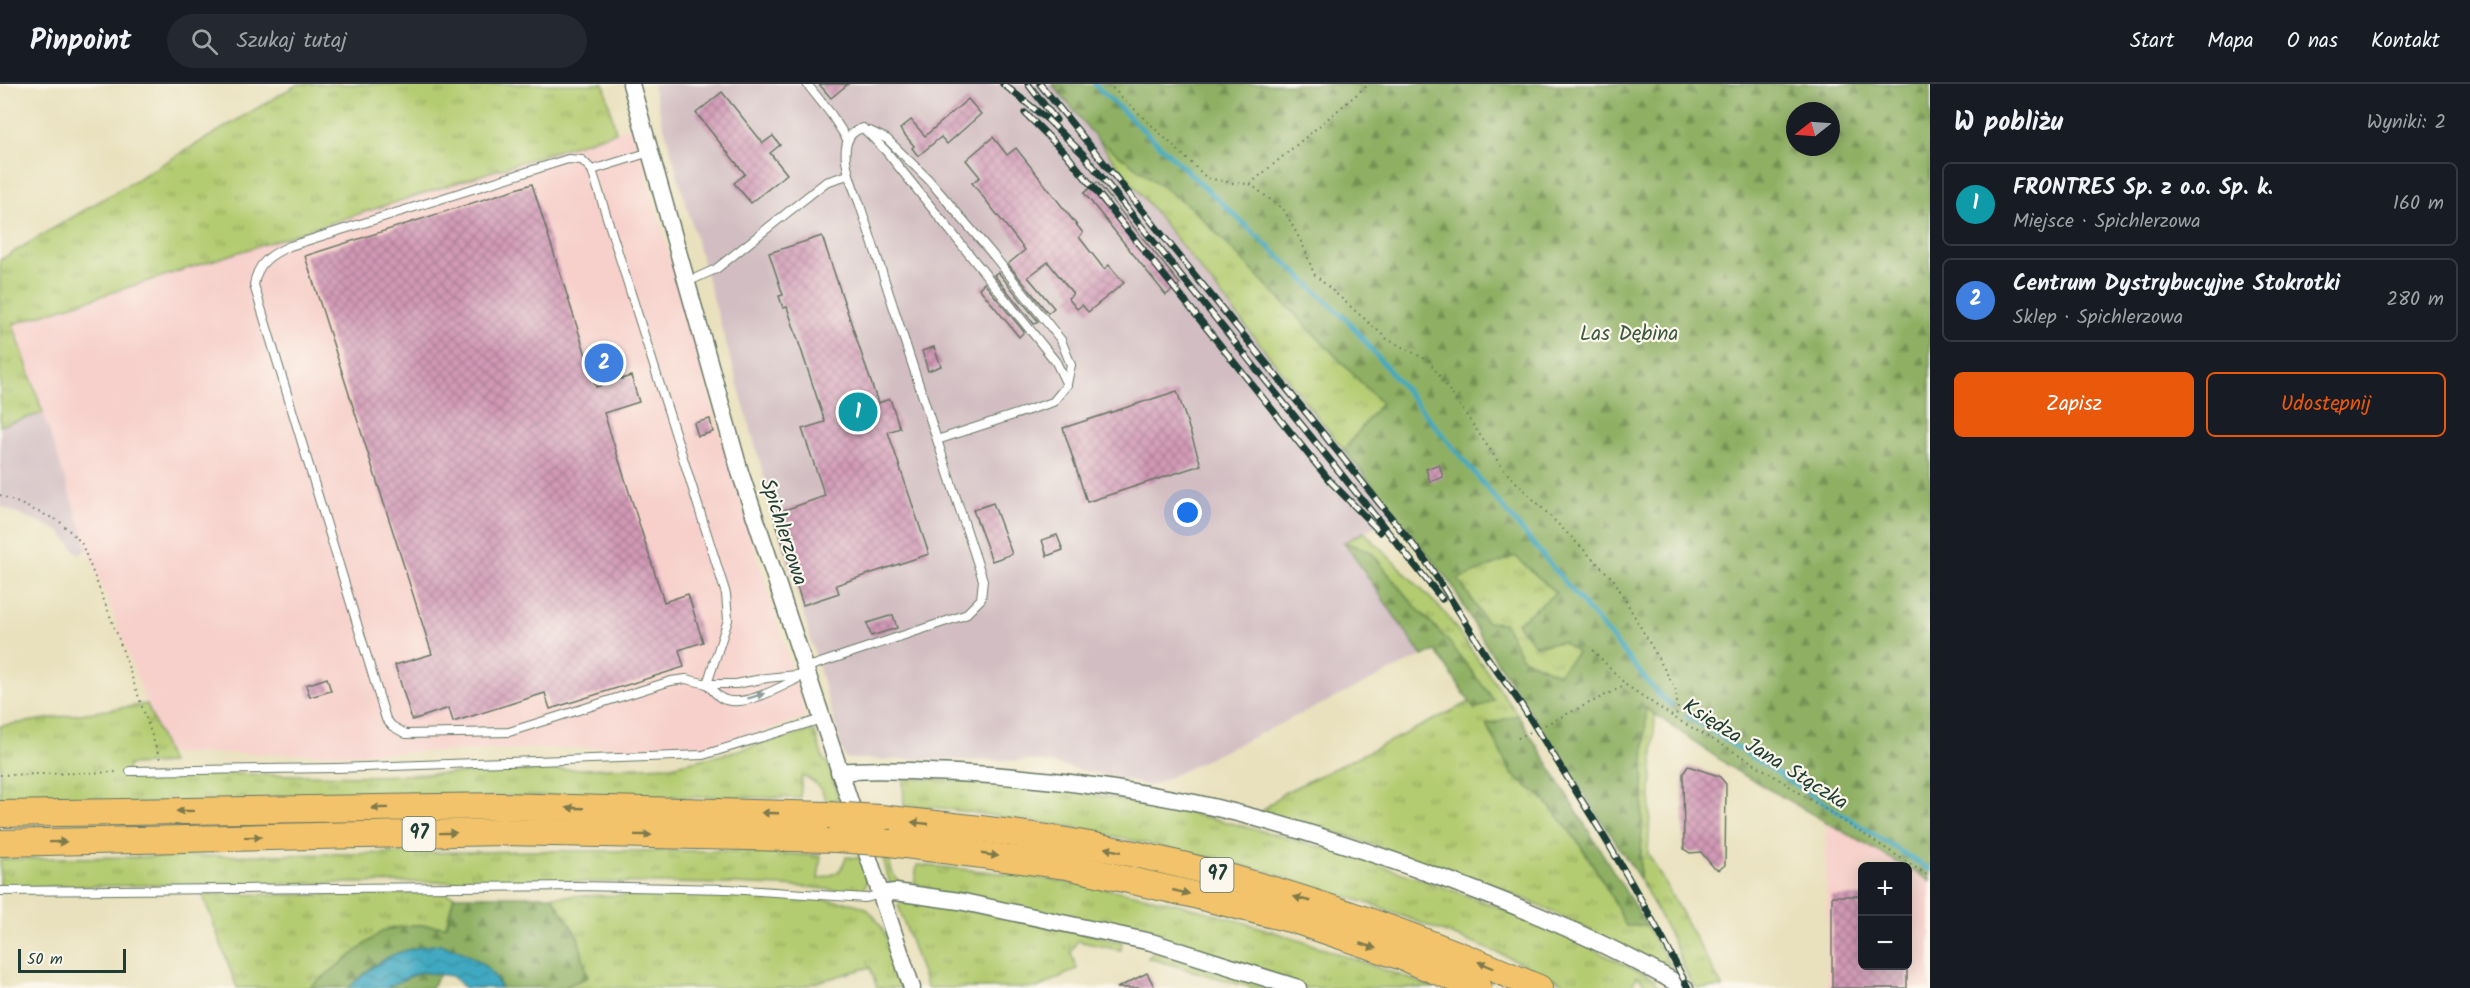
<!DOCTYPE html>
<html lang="pl">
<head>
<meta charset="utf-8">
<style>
  body { margin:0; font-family:Kalam,sans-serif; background:#242831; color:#f1f3f6 }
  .controls { position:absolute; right:18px; bottom:18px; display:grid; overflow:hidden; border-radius:9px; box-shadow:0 3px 15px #0003 }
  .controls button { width:54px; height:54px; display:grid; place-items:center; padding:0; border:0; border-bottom:2px solid #363941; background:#171b24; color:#f1f3f6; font:30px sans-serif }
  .compass { position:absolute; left:1786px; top:18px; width:54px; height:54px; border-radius:50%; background:#171b24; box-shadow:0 3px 15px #0003; rotate:253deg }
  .scale { position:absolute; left:18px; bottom:15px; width:108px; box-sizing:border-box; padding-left:6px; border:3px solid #1f3d34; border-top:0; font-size:16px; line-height:21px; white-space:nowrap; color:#1f3d34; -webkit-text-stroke:4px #fbf7ec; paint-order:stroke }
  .you { position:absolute; left:1188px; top:429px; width:21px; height:21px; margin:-15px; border:4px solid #fff; border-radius:50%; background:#1a73e8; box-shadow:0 0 0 9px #1a73e833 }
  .badge { display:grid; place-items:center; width:39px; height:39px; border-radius:50%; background:#ea580c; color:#fff; font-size:20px; font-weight:700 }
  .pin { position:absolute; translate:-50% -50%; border:3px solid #fff; box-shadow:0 2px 6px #0006 }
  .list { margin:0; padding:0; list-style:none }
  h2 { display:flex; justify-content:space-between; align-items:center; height:78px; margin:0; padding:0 24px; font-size:26px }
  h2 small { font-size:20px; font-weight:400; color:#9ea1a6 }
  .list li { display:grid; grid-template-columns:39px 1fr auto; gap:18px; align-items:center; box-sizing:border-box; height:84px; margin:0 12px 12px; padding:0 12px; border:2px solid #363941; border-radius:9px }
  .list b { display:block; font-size:22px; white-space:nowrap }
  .list p { margin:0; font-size:20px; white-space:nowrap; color:#9ea1a6 }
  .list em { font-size:20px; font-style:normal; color:#9ea1a6 }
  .actions { display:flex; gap:12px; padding:18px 24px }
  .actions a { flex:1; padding:14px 0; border:2px solid #ea580c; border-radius:9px; text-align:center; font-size:21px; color:#ea580c }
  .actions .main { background:#ea580c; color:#fff }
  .icon { flex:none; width:33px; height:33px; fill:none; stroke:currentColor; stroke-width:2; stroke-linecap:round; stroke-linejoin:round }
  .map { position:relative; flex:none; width:1930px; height:904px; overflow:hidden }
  header { display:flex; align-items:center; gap:36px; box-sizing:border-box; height:84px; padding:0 30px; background:#171b24; border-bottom:2px solid #363941 }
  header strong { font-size:28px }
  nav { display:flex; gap:33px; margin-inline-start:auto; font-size:21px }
  .search { width:420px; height:54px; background:#242831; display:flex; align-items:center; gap:15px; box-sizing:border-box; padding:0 21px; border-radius:33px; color:#9ea1a6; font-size:22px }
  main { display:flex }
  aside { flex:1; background:#171b24 }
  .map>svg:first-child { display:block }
  .built { fill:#f7d0cb }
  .industrial { fill:#d2bec2 }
  .grass { fill:url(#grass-tufts); stroke:#6a8452; stroke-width:1.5 }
  .forest { fill:url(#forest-firs); stroke:#57764c; stroke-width:1.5; fill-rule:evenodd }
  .water { fill:url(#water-waves); stroke:#30737a; stroke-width:1.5 }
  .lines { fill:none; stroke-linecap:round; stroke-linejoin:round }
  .stream { stroke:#41a9c1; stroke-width:4.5 }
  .building { fill:url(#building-cross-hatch) }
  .lane-casing { stroke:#667664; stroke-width:10 }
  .street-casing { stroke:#667664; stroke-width:19 }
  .primary-casing { stroke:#667664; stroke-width:28 }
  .path { stroke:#667664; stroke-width:2; stroke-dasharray:1.5 4.5; stroke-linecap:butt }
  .lane { stroke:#fff; stroke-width:8 }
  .street { stroke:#fff; stroke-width:16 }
  .primary { stroke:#f2c36a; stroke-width:26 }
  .rail-casing { stroke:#1f3d34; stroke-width:7 }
  .rail { stroke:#fbf7ec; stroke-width:4.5; stroke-dasharray:14; stroke-linecap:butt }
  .primary-bridge-casing { stroke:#667664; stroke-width:28; stroke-linecap:butt }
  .primary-bridge { stroke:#f2c36a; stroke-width:26 }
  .oneway { fill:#8f9e9a }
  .oneway2 { fill:#7e794c }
  .labels { text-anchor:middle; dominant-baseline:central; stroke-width:4.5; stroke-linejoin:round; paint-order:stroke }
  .shield { fill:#fbf7ec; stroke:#61756b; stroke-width:1.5 }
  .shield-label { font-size:20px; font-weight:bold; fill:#1f3d34 }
  .park-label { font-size:21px; fill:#3d5a40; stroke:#fbf7ec }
  .street-label { font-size:21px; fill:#1f3d34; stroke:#fbf7ec }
</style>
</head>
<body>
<header>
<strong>Pinpoint</strong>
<div class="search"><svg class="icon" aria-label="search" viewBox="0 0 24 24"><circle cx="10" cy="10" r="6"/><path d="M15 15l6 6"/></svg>Szukaj tutaj</div>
<nav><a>Start</a><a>Mapa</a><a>O nas</a><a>Kontakt</a></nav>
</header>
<main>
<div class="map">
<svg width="1930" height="904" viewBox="0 0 1930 904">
  <defs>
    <pattern id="grass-tufts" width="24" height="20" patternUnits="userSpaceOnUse" patternTransform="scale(1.5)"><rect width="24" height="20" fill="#b4cc71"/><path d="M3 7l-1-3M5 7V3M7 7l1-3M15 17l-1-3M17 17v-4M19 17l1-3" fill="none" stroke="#92a75e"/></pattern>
    <pattern id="forest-firs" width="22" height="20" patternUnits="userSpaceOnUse" patternTransform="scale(1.5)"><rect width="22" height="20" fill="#8fb063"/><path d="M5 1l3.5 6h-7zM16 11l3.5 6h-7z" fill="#749052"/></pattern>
    <pattern id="water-waves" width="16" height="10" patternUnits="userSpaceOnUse" patternTransform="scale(1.5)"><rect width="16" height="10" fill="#41a9c1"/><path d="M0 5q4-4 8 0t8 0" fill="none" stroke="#368b9e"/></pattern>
    <pattern id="building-cross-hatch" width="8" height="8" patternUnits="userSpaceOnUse" patternTransform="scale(1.5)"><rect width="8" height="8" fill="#d299b6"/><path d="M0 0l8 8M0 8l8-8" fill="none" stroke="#aa7e95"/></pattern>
  </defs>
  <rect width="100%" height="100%" fill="#fbf7ec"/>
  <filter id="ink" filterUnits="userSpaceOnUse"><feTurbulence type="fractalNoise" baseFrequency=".0167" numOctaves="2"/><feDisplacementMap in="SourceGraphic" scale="12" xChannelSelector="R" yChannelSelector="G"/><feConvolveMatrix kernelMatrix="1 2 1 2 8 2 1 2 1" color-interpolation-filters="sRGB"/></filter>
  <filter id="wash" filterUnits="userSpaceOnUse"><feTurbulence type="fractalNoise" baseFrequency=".008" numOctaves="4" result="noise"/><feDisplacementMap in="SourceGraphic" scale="24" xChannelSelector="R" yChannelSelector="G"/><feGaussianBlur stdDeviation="1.35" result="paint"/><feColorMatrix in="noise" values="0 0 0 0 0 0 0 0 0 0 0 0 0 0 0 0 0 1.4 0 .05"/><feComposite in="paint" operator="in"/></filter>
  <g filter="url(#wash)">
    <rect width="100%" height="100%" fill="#e9e1bd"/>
    <g class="built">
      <path d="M633,42L722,355L806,633L715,664L607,663L341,670L166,669L88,465L12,240Z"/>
      <path d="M1826,738L1906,782H1862V882H1908V783L1930,797V904H1827Z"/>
    </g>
    <g class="industrial">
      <path d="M655,0H1052L1396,432L1344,458L1422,572L1151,702L1040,677L845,675L652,1Z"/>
      <path d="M43,329L88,465L79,471L60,447L0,422V342Z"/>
    </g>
    <g class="grass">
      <path d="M298,0H604L616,48L13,240L43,329L0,342V176Z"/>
      <path d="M1097,55L1193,125L1381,319L1344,366Z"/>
      <path d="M1364,448L1445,529L1518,631L1487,642C1497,656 1501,672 1510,687C1517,698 1533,705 1542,714C1576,750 1605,798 1626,842L1646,841L1675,888L1532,818L1342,750L1260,729L1282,710L1470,618L1475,626L1449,558L1410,517L1371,468L1344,458Z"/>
      <path d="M1515,472L1556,509L1517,539L1535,561L1564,558L1578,569L1558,590L1522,574L1504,539L1486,538L1458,495Z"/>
      <path d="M147,620L171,679L128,681L127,693L217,690L373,692L671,682L721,671L810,647L815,649L824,677L828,678L839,715L826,717C821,703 816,697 802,692L800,714L559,712L0,722V642Z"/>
      <path d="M1646,624L1655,631L1648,769L1723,904H1698L1691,900L1673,857L1640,795Z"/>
      <path d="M903,694C959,697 1016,699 1071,707C1218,730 1361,771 1500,824C1547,842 1592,866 1637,886L1654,895L1657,904H1649L1637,892L1631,904H1575L1501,870L1377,822L1238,780L1077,744L934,723L904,722Z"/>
      <path d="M542,767H739L821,772L818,795C834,790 842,790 846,773L860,774C864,787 872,799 860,809L807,803L732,800L514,797L0,803V775Z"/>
      <path d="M883,775L890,776C890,792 898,799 914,803L917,781C997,788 1078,797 1157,815C1252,837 1344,872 1436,904H1306L1226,875L891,803Z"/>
      <path d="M438,807L454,812L446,842L413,841L384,846L309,904H237L203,811C281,809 360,814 438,807Z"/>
      <path d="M679,811C710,812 850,810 867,825C888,843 894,879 903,904H877L870,883L797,904H562L588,893L578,853L552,812Z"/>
      <path d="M904,816L1029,836L1122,858L1121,866L1077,857L1071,868L1077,885L1037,904H927L898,821Z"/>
      <path d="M1153,868L1273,904H1253L1148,874Z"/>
    </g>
    <g class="forest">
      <path d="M1052,0H1930V797L1735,686L1646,624L1640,795L1484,558L1450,498L1344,366L1381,319L1193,125L1097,55ZM1795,27H1831V63H1795ZM1515,472L1556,509L1517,539L1535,561L1563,558L1577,569L1558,590L1522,574L1504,539L1486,538L1458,495Z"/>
      <path d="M1344,458L1371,468L1410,517L1449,558L1494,616L1475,626L1436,567L1422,572Z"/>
      <path d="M1518,631L1646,841L1626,842C1606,798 1576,749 1542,714C1533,704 1517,698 1510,687C1501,672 1497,656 1486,641Z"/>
      <path d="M454,812H552L578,853L588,893L562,904H500L498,894L373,881L349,904H309L384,846L413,841L446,842Z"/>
      <path d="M420,888L440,890L431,904H386Z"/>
    </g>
    <path class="water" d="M440,860C462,866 493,880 500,904H465L452,892L420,888L386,904H349C380,873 397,865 440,860Z"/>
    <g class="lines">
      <g class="stream">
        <path d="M1094,0L1348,237L1659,611L1671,621"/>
        <path d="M1686,631L1930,786"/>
      </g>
    </g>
    <g id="blocks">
      <g class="building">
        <path d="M819,0H848L831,14Z"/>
        <path d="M722,8L763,59L773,52L780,61L770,69L787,90L751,119L734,99L745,90L696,29Z"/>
        <path d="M968,15L981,30L947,60L941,53L918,72L912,64L914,62L900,45L911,36L925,52Z"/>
        <path d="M993,53L1007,71L1016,64L1083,149L1079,153L1104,185L1109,181L1124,199L1088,228L1082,221L1077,225L1068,214L1073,210L1048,178L1028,193L1054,224L1048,229L1008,180L1025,166L972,99L980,93L966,76Z"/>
        <path d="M1097,98L1180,200L1166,211L1084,109Z"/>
        <path d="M532,100L596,303L631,292L639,318L604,329L664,518L688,510L703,558L679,566L684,583L550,625L545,609L453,638L449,624L412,636L395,581L432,570L305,172Z"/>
        <path d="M822,152L878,319L890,315L900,344L888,348L929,470L836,501L839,509L803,521L773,430L825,412L802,345L825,338L787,223L783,224L779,212L783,211L769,169Z"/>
        <path d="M998,188L1038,237L1034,240L994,191Z"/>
        <path d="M984,199L1024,248L1019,253L979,204Z"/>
        <path d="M934,263L941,282L928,287L922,267Z"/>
        <path d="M1177,307L1201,381L1087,418L1063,344Z"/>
        <path d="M710,335L713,348L698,352L694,339Z"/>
        <path d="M1439,380L1443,393L1430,398L1426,385Z"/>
        <path d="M993,419L1012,470L992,477L973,426Z"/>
        <path d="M1057,451L1063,466L1047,472L1042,456Z"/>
        <path d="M893,531L897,544L871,552L867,539Z"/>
        <path d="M327,594L331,607L310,613L306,601Z"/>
        <path d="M1688,682L1719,692L1726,700L1725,781L1719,786L1714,784L1701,768L1690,769L1684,765L1683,690Z"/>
        <path d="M1832,812H1863V882H1907V904H1832Z"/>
        <path d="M1147,889L1155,904H1117Z"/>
      </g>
    </g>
  </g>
  <g filter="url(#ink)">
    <use href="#blocks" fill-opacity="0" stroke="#667664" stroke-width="1.5"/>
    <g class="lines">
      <g class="lane-casing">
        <g id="lane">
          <path d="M807,0L831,30L847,55"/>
          <path d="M870,47L887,55L928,95L994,172L1061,256L1071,281L1067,300"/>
          <path d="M650,68L592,86L726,510L728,536L707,600"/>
          <path d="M592,86L582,76L568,75L290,162C271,170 257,179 254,201L386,635L392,642L406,650L509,648L671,597L686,595L707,600H736L767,594L806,590"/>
          <path d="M687,198L716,185L826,98L848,91"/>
          <path d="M805,584L965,531L981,515L983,496L859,118C850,97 832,52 863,44L886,67L1056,278L1067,301L1053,318L937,356"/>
          <path d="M707,600C711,604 716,611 721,614C742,626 782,602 801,593"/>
          <path d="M130,687L337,684L703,671L822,635"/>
          <path d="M0,807L577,802L728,805L866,814L880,810"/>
        </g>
      </g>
      <g class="street-casing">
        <g id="street">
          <path d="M631,0L740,388L912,904"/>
          <path d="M839,688C878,684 917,688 957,689C1037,693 1116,703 1195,719C1278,737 1362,765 1442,794C1525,824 1608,859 1685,904"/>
          <path d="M880,810L895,808L959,817L1151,858L1298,904"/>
        </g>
      </g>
      <g class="primary-casing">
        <g id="primary">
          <path d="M0,730L501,722L828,731"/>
          <path d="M880,734C954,742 1028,749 1100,763C1252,792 1398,843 1539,904"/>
          <path d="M0,759L503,748L837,755"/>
          <path d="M890,759L1067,782L1186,809L1297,837L1402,873L1478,904"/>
        </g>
      </g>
      <g class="path">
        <path d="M1108,0L1207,94L1233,99L1250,100L1284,126L1303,161L1314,190L1387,255L1429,277L1504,386L1614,496L1675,604L1678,625L1675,634"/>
        <path d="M1250,100L1369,0"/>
        <path d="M0,411L59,437L81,458L116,547L160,675"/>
        <path d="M1593,566L1626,601L1675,634L1752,678L1930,793"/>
        <path d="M1518,654L1626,601"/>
        <path d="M0,691L120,688"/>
      </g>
      <use href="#lane" class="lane"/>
      <use href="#street" class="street"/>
      <use href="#primary" class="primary"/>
      <g class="rail-casing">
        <g id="rail">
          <path d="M1003,0L1047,35L1083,70L1442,515"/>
          <path d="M1028,0L1056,36"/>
          <path d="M1040,0L1423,473C1446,506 1466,539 1487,573C1499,591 1513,607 1524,625C1582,716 1640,807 1688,904"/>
          <path d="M1025,29L1067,71L1329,396L1380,448"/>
        </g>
      </g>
      <use href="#rail" class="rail"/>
      <g class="primary-bridge-casing">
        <g id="primary-bridge">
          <path d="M828,731L880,734"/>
          <path d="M837,755L890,759"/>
        </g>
      </g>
      <use href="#primary-bridge" class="primary-bridge"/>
    </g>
    <defs><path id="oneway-solid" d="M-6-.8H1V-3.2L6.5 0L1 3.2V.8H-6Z" transform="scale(1.5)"/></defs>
    <use class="oneway" href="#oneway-solid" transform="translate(756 612) rotate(-17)"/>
    <g class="oneway2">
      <use href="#oneway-solid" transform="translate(380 724) rotate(179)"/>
      <use href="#oneway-solid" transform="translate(575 724) rotate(-178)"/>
      <use href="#oneway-solid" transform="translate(185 727) rotate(179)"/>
      <use href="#oneway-solid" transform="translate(770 729) rotate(-178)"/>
      <use href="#oneway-solid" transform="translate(920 739) rotate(-174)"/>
      <use href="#oneway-solid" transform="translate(448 749) rotate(-1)"/>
      <use href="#oneway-solid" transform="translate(643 751) rotate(1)"/>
      <use href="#oneway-solid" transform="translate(253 753) rotate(-1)"/>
      <use href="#oneway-solid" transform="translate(58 758) rotate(-1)"/>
      <use href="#oneway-solid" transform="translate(1113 766) rotate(-167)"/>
      <use href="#oneway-solid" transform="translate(990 771) rotate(8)"/>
      <use href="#oneway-solid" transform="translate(1181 808) rotate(13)"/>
      <use href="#oneway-solid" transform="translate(1302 815) rotate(-164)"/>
      <use href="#oneway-solid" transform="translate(1368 862) rotate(18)"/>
      <use href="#oneway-solid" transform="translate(1486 881) rotate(-157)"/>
    </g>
  </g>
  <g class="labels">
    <g class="shield">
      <rect x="402.5" y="733" width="33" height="34" rx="4.5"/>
      <rect x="1200.5" y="774" width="33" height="34" rx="4.5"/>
    </g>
    <g class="shield-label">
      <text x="419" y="750">97</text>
      <text x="1217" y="791">97</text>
    </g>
    <g class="park-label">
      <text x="1629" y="250">Las Dębina</text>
    </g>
    <g class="street-label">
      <text transform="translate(783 448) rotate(72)">Spichlerzowa</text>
      <text transform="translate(1765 671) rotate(32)">Księdza Jana Stączka</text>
    </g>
  </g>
</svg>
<div class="controls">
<button>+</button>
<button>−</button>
</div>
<svg class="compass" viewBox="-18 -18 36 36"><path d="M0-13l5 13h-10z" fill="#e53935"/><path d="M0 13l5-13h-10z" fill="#9ea1a6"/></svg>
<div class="scale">50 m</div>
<div class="you"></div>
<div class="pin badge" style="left:858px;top:328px;background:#0f9aa8">1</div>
<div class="pin badge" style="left:604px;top:279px;background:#3f7fe0">2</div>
</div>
<aside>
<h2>W pobliżu<small>Wyniki: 2</small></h2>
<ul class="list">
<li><span class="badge" style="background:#0f9aa8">1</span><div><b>FRONTRES Sp. z o.o. Sp. k.</b><p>Miejsce · Spichlerzowa</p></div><em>160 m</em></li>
<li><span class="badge" style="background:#3f7fe0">2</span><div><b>Centrum Dystrybucyjne Stokrotki</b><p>Sklep · Spichlerzowa</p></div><em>280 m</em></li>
</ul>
<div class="actions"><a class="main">Zapisz</a><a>Udostępnij</a></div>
</aside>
</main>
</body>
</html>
